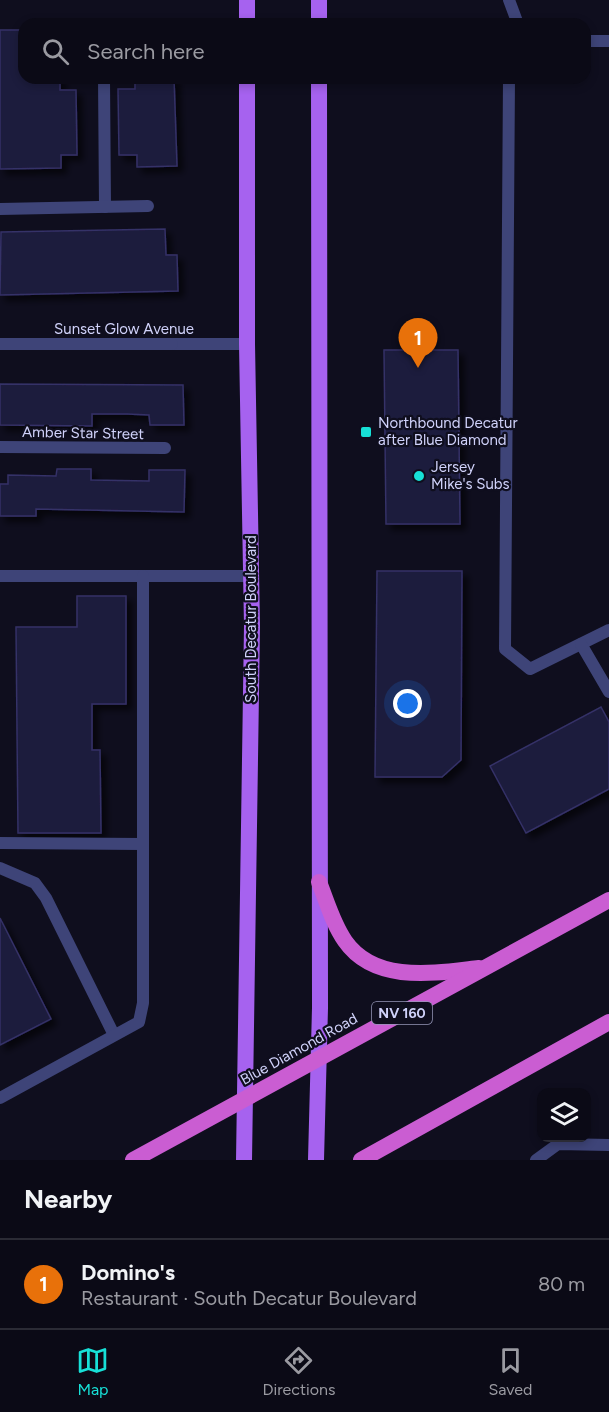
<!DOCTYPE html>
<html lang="en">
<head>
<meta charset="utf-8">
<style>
  body { margin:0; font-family:Figtree,sans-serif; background:#14131f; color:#f1f3f6 }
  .controls { position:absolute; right:18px; bottom:18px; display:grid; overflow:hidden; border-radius:12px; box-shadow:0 3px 9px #0003 }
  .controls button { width:54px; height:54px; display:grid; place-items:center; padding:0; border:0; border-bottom:2px solid #2b2b35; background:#0b0a16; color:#f1f3f6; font:30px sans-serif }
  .you { position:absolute; left:408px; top:704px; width:21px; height:21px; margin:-15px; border:4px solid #fff; border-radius:50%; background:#1a73e8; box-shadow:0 0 0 9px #1a73e833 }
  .badge { display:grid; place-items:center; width:39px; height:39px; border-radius:50%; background:#17e0d7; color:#fff; font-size:20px; font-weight:700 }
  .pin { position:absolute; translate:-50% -50px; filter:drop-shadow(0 2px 3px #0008) }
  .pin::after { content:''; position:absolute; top:32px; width:21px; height:18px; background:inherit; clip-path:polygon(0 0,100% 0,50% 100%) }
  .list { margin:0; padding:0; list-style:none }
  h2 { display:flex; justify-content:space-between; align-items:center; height:78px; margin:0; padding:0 24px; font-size:26px }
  h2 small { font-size:20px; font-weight:400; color:#9a9aa1 }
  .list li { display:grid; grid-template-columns:39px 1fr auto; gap:18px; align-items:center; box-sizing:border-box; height:90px; padding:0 24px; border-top:2px solid #2b2b35 }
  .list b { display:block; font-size:22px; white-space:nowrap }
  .list p { margin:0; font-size:20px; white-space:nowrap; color:#9a9aa1 }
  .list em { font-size:20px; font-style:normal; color:#9a9aa1 }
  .icon { flex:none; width:33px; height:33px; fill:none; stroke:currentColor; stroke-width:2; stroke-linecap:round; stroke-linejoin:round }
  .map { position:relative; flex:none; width:609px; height:1160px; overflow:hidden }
  .search { position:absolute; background:#0b0a16; box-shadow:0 3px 9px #0003; left:18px; right:18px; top:18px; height:66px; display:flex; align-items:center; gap:15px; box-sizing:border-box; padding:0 21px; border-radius:18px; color:#9a9aa1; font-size:22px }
  .sheet { height:168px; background:#0b0a16 }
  nav { display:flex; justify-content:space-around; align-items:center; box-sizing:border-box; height:84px; border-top:2px solid #2b2b35; background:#0b0a16; font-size:16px; color:#9a9aa1 }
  nav a { display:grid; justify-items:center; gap:3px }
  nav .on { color:#17e0d7 }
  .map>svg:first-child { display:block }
  .building { fill:#1e1c3d; stroke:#343167; stroke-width:1.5; filter:url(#shadow) }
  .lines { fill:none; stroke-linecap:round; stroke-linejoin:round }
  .service { stroke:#3e4478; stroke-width:12 }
  .minor { stroke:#3e4478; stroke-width:12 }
  .primary { stroke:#a662ef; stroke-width:16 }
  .trunk { stroke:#ca5dd2; stroke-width:16 }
  .poi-dot { fill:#17e0d7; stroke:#0f0e1e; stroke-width:2 }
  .labels { text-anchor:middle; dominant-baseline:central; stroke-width:4.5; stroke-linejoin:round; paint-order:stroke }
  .shield { fill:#0f0e1e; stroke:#9697b8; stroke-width:1.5 }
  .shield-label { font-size:14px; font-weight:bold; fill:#d0d2fa }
  .street-label { font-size:15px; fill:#d0d2fa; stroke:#0f0e1e }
  .poi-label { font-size:15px; fill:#d0d2fa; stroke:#0f0e1e; text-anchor:start }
</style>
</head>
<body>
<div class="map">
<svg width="609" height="1160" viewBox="0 0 609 1160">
  <defs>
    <filter id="shadow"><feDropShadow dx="5.5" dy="5.5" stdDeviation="3" flood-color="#0009"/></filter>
  </defs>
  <rect width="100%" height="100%" fill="#0f0e1e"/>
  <g class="building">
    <path d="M0,30H24V78H60V90H76L77,155H61V168L0,169Z"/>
    <path d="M135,78H174L177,166L137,167V155H119L118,89H135Z"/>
    <path d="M165,229L166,255H177L178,291L0,295L1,232Z"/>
    <path d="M384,350H458L460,524H386Z"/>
    <path d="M0,384L183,385L184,425H150L149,415L127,414H92V426L0,425Z"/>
    <path d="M57,469H91V480L149,481V470H185L184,512L36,509V516H0V484H8V475L56,476Z"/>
    <path d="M377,571H462L461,760L442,777H375Z"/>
    <path d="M77,596H126V704H92V750H100L101,833H18L16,627H77Z"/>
    <path d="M601,707L609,722V789L526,833L490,766Z"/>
    <path d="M0,918L51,1019L0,1045Z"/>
  </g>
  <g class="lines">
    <g class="service">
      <path d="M509,0L518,24"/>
      <path d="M585,41H609"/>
      <path d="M509,78L505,649L530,669L609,630"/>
      <path d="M172,344H247"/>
      <path d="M0,576H252"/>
      <path d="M581,644L609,692"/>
      <path d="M0,843L143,844"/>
      <path d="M0,868L35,883L46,898L114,1035"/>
      <path d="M0,1098L139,1022L143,1003V576"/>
      <path d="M536,1160L558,1144L609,1145"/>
    </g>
    <g class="minor">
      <path d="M104,78L105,207"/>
      <path d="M0,209L148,206"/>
      <path d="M0,344H172"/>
      <path d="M0,447L165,448"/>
    </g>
    <g class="primary">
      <path d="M319,0V24"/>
      <path d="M247,24V0"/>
      <path d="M244,1160L252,626L247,344V78"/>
      <path d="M316,1160L320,1008L319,78"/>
    </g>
    <g class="trunk">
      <path d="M319,882C327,902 333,924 345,941C375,984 435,973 479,968"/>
      <path d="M133,1160L609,900"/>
      <path d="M361,1160L609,1022"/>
    </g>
  </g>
  <g class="poi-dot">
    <rect x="360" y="426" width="12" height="12" rx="3"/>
    <circle cx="419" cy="476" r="6"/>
  </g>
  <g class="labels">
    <rect class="shield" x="372" y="1002" width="60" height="22" rx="4.5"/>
    <g class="shield-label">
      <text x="402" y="1013">NV 160</text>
    </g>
    <g class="street-label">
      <text x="124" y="329">Sunset Glow Avenue</text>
      <text transform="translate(83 433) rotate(1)">Amber Star Street</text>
      <text transform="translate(251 619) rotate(-90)">South Decatur Boulevard</text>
      <text transform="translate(299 1049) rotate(-29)">Blue Diamond Road</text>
    </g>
    <g class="poi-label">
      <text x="378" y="423">Northbound Decatur<tspan x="378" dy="17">after Blue Diamond</tspan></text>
      <text x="431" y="467">Jersey<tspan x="431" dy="17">Mike's Subs</tspan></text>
    </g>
  </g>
</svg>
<div class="controls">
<button><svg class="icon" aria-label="layers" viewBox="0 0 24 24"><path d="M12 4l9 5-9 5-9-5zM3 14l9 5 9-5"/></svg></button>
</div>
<div class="you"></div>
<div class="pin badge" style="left:418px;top:368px;background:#e8710a">1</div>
<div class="search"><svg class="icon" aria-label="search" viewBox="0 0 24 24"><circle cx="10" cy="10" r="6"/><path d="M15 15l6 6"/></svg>Search here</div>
</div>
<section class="sheet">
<h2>Nearby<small></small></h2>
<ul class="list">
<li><span class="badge" style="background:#e8710a">1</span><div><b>Domino's</b><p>Restaurant · South Decatur Boulevard</p></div><em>80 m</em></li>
</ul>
</section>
<nav>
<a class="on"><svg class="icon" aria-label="map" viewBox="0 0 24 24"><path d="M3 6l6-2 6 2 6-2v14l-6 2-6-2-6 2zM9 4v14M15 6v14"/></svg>Map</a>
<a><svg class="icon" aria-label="directions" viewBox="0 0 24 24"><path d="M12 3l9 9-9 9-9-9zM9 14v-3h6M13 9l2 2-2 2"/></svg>Directions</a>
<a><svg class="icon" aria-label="saved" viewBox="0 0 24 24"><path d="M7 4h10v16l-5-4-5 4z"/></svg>Saved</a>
</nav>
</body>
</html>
